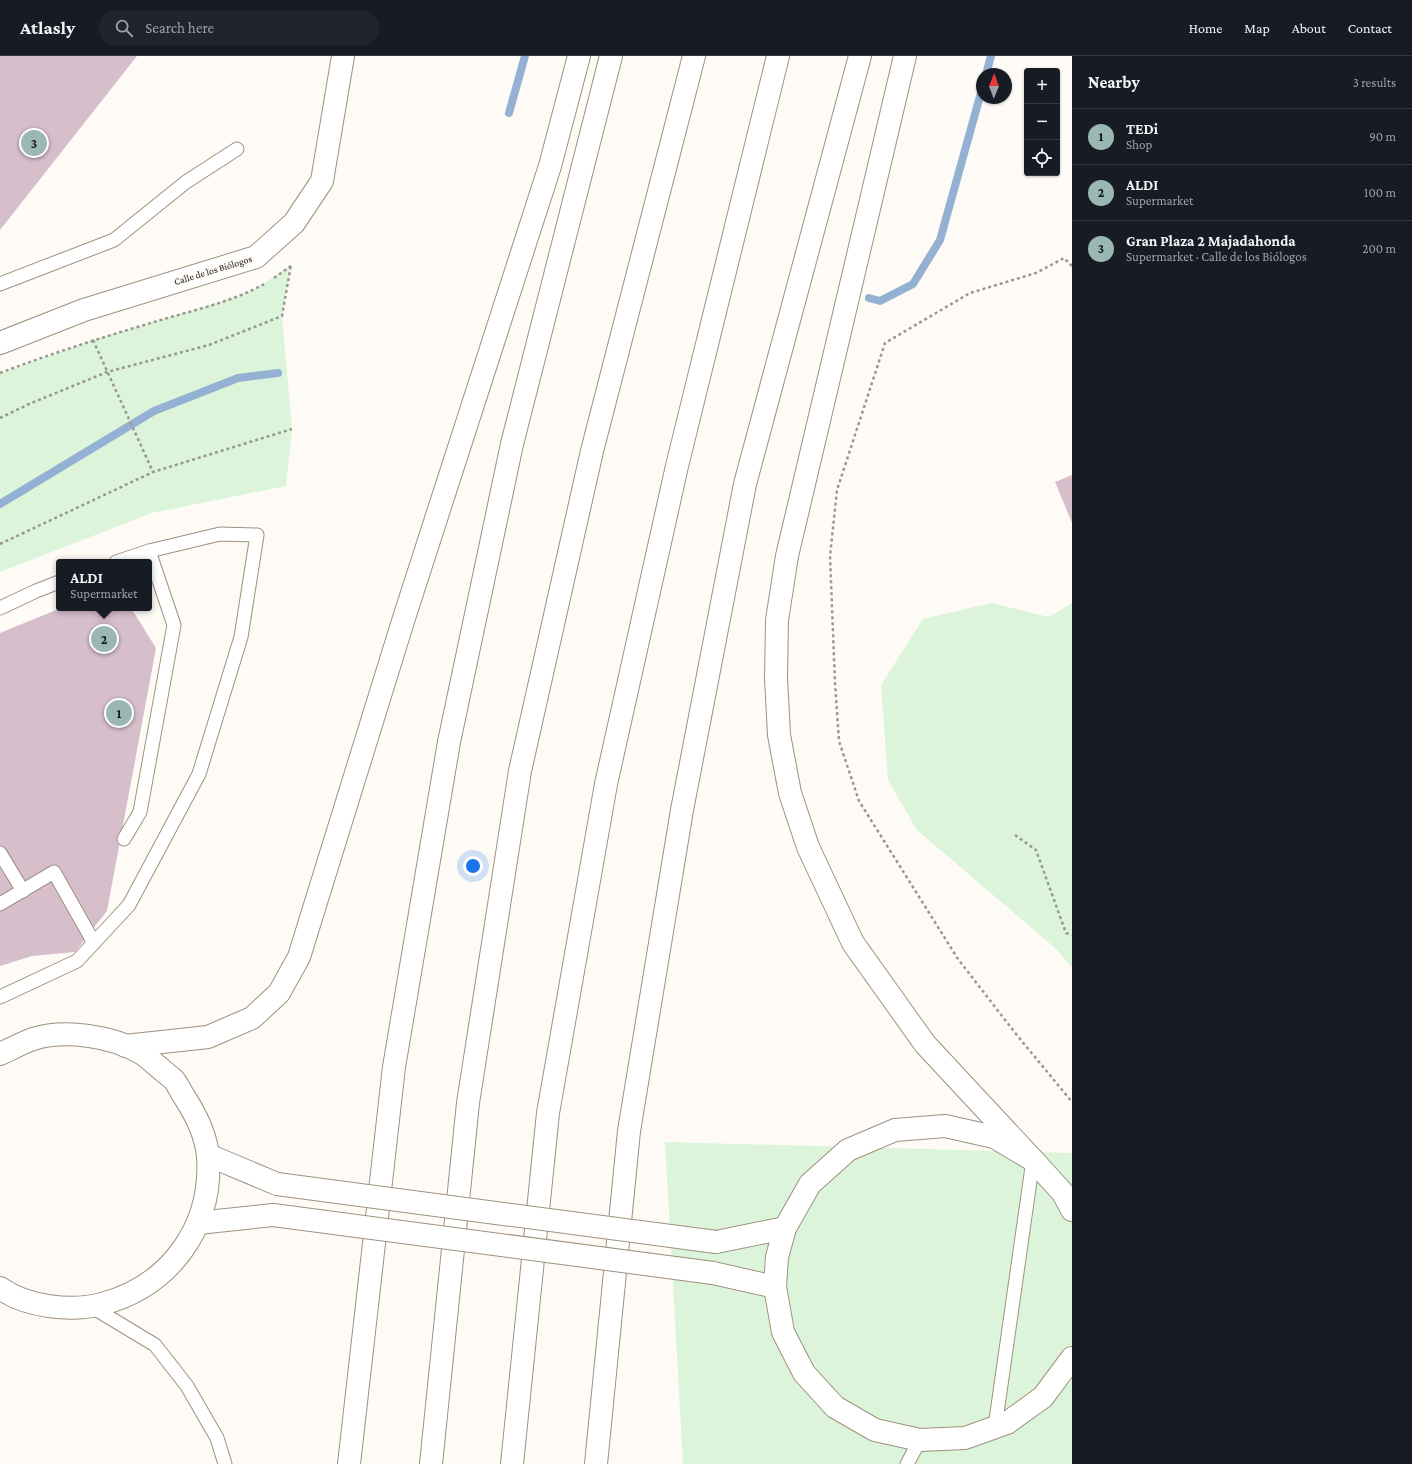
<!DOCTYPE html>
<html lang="en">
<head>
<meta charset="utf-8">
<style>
  body { margin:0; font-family:"Crimson Pro",serif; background:#20242c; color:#f1f3f6 }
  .controls { position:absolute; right:12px; top:12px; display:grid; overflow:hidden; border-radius:4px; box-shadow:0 1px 3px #0004 }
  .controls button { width:36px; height:36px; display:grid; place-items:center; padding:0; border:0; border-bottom:1px solid #363941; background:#171b24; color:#f1f3f6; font:20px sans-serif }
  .compass { position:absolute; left:976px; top:12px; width:36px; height:36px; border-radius:50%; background:#171b24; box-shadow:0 1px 3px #0004; rotate:1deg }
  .you { position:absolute; left:473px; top:810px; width:14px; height:14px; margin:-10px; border:3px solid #fff; border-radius:50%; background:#1a73e8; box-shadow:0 0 0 6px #1a73e833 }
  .badge { display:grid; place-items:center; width:26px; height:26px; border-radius:50%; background:#9ab8b1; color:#111; font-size:13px; font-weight:700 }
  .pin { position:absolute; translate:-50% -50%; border:2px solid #fff; box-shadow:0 1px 4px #0006 }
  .popup { position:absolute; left:56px; top:503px; width:96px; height:52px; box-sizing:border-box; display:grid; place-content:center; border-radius:4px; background:#171b24; filter:drop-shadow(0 1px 3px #0005); font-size:13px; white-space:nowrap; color:#9ea1a6 }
  .popup b { font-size:15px; color:#f1f3f6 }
  .popup::after { content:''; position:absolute; left:50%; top:100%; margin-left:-8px; border:8px solid transparent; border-top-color:#171b24 }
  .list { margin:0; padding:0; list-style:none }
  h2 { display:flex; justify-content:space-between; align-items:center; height:52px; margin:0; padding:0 16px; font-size:17px }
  h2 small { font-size:13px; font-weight:400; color:#9ea1a6 }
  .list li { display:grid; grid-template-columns:26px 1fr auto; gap:12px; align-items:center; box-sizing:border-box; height:56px; padding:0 16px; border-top:1px solid #363941 }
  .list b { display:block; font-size:15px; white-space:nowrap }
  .list p { margin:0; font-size:13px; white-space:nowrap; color:#9ea1a6 }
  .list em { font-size:13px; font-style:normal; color:#9ea1a6 }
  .icon { flex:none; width:22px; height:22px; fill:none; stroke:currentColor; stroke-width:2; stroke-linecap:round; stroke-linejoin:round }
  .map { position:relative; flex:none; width:1072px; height:1408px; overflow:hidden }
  header { display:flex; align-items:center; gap:24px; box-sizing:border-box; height:56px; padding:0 20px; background:#171b24; border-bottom:1px solid #363941 }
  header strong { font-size:19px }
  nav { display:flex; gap:22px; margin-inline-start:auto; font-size:14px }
  .search { width:280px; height:36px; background:#20242c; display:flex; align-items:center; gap:10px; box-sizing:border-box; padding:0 14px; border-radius:22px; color:#9ea1a6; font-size:15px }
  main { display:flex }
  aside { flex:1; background:#171b24 }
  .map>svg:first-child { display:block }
  .green { fill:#dcf4d9 }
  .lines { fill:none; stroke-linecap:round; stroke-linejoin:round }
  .stream { stroke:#94b1d3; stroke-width:8 }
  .building { fill:#d6becb }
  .lane-casing { stroke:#9e917e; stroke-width:15 }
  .street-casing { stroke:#9e917e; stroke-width:24 }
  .highway-casing { stroke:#9e917e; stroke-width:24 }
  .path { stroke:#9a9791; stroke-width:2.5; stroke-dasharray:3 3; stroke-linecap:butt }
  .lane { stroke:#fff; stroke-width:13 }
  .street { stroke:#fff; stroke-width:22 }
  .highway { stroke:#fff; stroke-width:22 }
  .street-bridge-casing { stroke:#9e917e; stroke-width:24; stroke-linecap:butt }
  .street-bridge { stroke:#fff; stroke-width:22 }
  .labels { text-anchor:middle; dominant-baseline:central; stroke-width:3.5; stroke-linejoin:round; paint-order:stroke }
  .street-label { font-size:10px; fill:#1d1811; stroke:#fefbf7 }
</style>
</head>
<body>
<header>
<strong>Atlasly</strong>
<div class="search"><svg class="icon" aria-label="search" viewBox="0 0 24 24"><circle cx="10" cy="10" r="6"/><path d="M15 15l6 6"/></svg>Search here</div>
<nav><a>Home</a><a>Map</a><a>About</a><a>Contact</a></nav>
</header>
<main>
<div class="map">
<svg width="1072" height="1408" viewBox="0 0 1072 1408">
  <rect width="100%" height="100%" fill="#fefbf7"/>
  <g class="green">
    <path d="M291,209L282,260L292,373L286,430L152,457L0,516V318L93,284L223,245L254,234Z"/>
    <path d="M991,547L1049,561L1072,547V911L1054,891L917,774L888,724L881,629L923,563Z"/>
    <path d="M665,1086L1072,1097V1408H683Z"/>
  </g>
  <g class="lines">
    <g class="stream">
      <path d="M986,18L991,0"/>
      <path d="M509,57L525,0"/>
      <path d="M869,242L880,245L913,228L940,184L982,33"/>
      <path d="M0,448L154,355L238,322L278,317"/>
    </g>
  </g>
  <g class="building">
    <path d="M0,0H137L0,174Z"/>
    <path d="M1072,419V467L1055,426Z"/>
    <path d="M61,552H131L156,592L107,855L75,896L32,900L0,910V577Z"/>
  </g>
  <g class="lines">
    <g class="lane-casing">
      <g id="lane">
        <path d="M0,228L114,184L186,126L237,93"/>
        <path d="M0,552L36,535L59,526"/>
        <path d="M124,783L140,756L174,569L149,495"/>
        <path d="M0,797L23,835"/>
        <path d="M0,848L54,816L94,887"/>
        <path d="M0,941L77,905L129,849L199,718L241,581L257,479L220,478L149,495L116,506"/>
        <path d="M92,1251L155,1289L187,1330L217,1382L225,1408"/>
        <path d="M995,1371L1033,1104"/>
        <path d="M907,1408L920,1384"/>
      </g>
    </g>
    <g class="street-casing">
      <g id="street">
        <path d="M0,287L84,254L256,201L294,167L322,125L343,0"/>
        <path d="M0,998C11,993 22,987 33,983C65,973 112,980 141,997C148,1001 154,1008 160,1012C164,1016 170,1020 174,1024C178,1029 181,1036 185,1042C196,1059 206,1080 208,1100C213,1171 170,1230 102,1248C71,1256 26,1251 0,1232"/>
        <path d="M208,1099L277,1128"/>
        <path d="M1072,1154L1063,1137L1033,1104L994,1081L945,1070L895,1074L848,1094L810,1128L785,1172L777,1201L775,1231L783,1276L804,1317L835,1351L875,1374L920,1384L965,1382L1007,1367L1043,1341L1072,1302"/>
        <path d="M198,1167L273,1159"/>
        <path d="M716,1186L785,1172"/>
        <path d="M713,1217L775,1231"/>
      </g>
    </g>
    <g class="highway-casing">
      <g id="highway">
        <path d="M905,0L787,500L777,564L776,622L779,679L790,737L808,791L853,887L925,988L1033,1104"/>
        <path d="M125,990L208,981L252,962L279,937L299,901L404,562L550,110L579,0"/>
        <path d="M349,1408L394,1011L449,686L512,388L611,0"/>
        <path d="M431,1408L468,1047L520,715L592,395L694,0"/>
        <path d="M512,1408L548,1057L606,728L677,410L778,0"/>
        <path d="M596,1408L629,1075L682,754L745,428L860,0"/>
      </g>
    </g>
    <g class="path">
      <path d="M1072,210L1064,202L1036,217L970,237L885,287L837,434L830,500L835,627L839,685L859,745L958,903L1016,978L1072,1046"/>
      <path d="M274,222L291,210"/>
      <path d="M93,284L153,416"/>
      <path d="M0,317C50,298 100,282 151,267C189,255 231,247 266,227"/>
      <path d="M0,362L29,348L107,316L209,289L282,260L291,209"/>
      <path d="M0,488L153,416L292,373"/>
      <path d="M1015,779L1036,794L1066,877L1072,879"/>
    </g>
    <use href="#lane" class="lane"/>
    <use href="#street" class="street"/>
    <use href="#highway" class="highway"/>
    <g class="street-bridge-casing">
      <g id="street-bridge">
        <path d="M277,1128L716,1186"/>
        <path d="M273,1159L713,1217"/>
      </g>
    </g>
    <use href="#street-bridge" class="street-bridge"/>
  </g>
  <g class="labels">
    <g class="street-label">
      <text transform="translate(213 214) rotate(-17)">Calle de los Biólogos</text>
    </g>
  </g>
</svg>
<div class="controls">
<button>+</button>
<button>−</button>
<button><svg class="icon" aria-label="locate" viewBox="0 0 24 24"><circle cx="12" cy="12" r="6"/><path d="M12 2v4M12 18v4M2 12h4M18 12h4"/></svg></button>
</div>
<svg class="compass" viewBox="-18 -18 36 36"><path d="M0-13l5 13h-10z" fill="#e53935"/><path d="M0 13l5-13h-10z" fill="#9ea1a6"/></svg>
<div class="you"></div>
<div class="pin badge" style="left:119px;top:657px">1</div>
<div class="pin badge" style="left:104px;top:583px">2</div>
<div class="popup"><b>ALDI</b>Supermarket</div>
<div class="pin badge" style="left:34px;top:87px">3</div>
</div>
<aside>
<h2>Nearby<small>3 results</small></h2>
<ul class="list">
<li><span class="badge">1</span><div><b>TEDi</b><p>Shop</p></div><em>90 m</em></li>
<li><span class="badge">2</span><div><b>ALDI</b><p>Supermarket</p></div><em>100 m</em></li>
<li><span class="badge">3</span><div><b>Gran Plaza 2 Majadahonda</b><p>Supermarket · Calle de los Biólogos</p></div><em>200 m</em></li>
</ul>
</aside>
</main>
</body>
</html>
